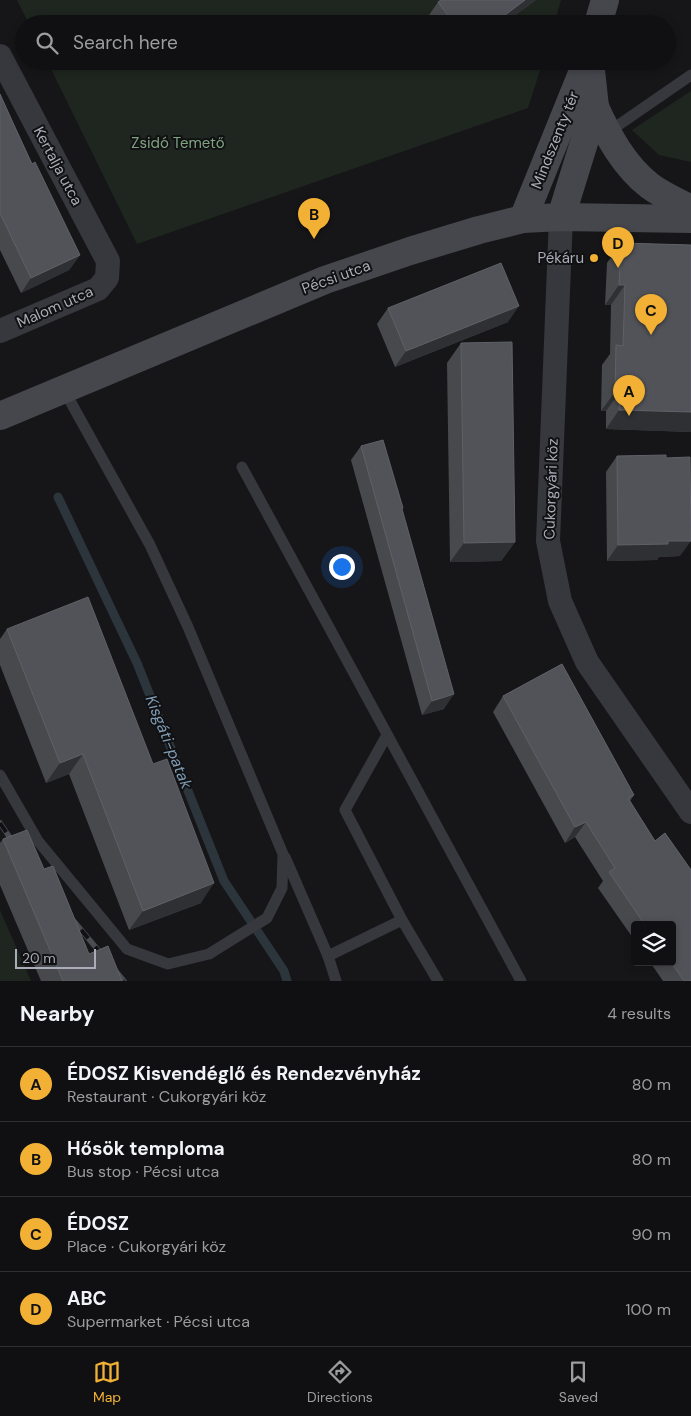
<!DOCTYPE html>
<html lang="en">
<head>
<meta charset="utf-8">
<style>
  body { margin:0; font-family:"DM Sans",sans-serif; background:#1e1e20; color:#f1f3f6 }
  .controls { position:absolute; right:15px; bottom:15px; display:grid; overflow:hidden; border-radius:5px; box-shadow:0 2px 8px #0003 }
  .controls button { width:45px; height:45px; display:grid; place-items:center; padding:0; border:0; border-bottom:1px solid #303032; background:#101012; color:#f1f3f6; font:25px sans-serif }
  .scale { position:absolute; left:15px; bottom:12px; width:81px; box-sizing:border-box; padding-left:5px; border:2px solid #a8adb8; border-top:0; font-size:14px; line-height:18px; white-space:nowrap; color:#a8adb8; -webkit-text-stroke:4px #111113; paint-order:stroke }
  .you { position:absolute; left:341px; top:566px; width:18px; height:18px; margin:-12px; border:4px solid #fff; border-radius:50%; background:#1a73e8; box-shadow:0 0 0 8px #1a73e833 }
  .badge { display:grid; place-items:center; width:32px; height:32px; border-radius:50%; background:#f2b134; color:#111; font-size:16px; font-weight:700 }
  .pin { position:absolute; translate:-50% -41px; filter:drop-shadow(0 1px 2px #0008) }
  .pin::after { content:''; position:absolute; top:26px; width:18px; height:15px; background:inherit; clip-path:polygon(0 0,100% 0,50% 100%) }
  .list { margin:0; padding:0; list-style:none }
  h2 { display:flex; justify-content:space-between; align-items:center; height:65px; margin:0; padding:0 20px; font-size:21px }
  h2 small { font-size:16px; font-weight:400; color:#9c9d9f }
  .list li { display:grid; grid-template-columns:32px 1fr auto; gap:15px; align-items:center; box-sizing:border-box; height:75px; padding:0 20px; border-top:1px solid #303032 }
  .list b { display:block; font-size:19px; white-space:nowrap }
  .list p { margin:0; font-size:16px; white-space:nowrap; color:#9c9d9f }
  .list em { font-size:16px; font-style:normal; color:#9c9d9f }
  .icon { flex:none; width:28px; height:28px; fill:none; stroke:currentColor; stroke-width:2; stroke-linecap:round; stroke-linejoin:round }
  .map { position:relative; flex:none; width:691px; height:981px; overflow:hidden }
  .search { position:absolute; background:#101012; box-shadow:0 2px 8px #0003; left:15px; right:15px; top:15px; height:55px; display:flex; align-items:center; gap:12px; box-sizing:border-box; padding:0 18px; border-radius:28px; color:#9c9d9f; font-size:19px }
  .sheet { height:365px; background:#101012 }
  nav { display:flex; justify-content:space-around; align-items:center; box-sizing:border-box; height:70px; border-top:1px solid #303032; background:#101012; font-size:14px; color:#9c9d9f }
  nav a { display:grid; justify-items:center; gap:2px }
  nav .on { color:#f2b134 }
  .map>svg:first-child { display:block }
  .green { fill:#1e261f }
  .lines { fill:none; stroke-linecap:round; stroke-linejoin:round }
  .stream { stroke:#2c353c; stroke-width:9 }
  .lane { stroke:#37383d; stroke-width:11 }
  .street { stroke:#37383d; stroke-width:24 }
  .secondary { stroke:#45474d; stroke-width:28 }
  .rail-casing { stroke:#4a4c52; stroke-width:5.5 }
  .rail { stroke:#111113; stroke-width:4; stroke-dasharray:11; stroke-linecap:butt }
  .wall { fill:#47494d }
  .shaded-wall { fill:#2f3033 }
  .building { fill:#525359; stroke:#5f6168 }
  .poi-dot { fill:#f2b134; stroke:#111113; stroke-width:2 }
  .labels { text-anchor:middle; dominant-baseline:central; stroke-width:4; stroke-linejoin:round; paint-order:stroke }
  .street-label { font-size:15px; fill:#a8adb8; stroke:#111113 }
  .park-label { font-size:15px; fill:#7fa381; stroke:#111113 }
  .poi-label { font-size:15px; fill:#a8adb8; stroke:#111113; text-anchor:end }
  .water-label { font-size:16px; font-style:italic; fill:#7f9bb3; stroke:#111113 }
</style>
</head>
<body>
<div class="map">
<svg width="691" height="981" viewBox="0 0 691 981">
  <rect width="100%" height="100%" fill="#161618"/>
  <g class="green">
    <path d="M17,0H561L554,24H29Z"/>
    <path d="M47,61H543L528,108L137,244Z"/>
    <path d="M691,91V162L659,155L632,130Z"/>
    <path d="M0,910L31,981H0Z"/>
  </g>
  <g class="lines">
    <path class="stream" d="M58,497L137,663L224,881L284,971L287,981"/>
    <g class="lane">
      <path d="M607,133L691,75"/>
      <path d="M242,467L521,981"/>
      <path d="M387,735L345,810L402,920"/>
      <path d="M0,775L38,841L127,949L168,964L209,954L267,918L282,888L283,854L188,627L150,545L64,390"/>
      <path d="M285,857L328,956L336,981"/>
      <path d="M328,956L402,920L438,981"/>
    </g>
    <g class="street">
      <path d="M0,56L108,261L107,278L98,289L0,331"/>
      <path d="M561,217L548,541L560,601L587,662L691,812"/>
    </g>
    <g class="secondary">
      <path d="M598,24L605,0"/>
      <path d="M595,107C608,136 624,166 650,186C662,195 678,202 691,209"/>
      <path d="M561,217L595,107L590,61"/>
      <path d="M523,219L587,61"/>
      <path d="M0,416L325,280L410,251L479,230L523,219L561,217L691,219"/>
    </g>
    <g class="rail-casing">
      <g id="rail">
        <path d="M0,823L17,848"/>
        <path d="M67,913L124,981"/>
      </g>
    </g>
    <use href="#rail" class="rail"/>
  </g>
  <g class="wall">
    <path d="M536,0L503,24H431L427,18L438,2Z"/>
    <path d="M0,94L14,125L32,164L80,255L69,270L21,293L0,250Z"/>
    <path d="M621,243L691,245V432L606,429V411H601L602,365L610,354L611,305H605L607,263Z"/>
    <path d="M388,308L508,322L395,367L377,324Z"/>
    <path d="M461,343L515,542L501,561L450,562L447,363Z"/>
    <path d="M361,446L402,510L444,709L422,715L351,460Z"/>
    <path d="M617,456L680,556L659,557L657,560L607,561L606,472Z"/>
    <path d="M7,629L153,764L201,903L129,930L69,774L46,783L0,665V639Z"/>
    <path d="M562,664L634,795L630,801L655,841L665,833L691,870V981H663L650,962H672V925H635V941L598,888L603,881L575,837L565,843L493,712L503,696Z"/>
    <path d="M3,839L44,869L89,954L122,981H41L0,885V843Z"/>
  </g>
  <g class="shaded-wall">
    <path d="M525,0H536L503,24H493Z"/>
    <path d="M80,255L69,270L21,293L31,278Z"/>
    <path d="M619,285H625L611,305H605Z"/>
    <path d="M519,306L508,322L395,367L406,351Z"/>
    <path d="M615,392H620L606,411H601Z"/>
    <path d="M619,410L691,412V432L606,429Z"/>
    <path d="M668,541H691L680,556L659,557L657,560L607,561L618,545Z"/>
    <path d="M515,542L501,561L450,562L464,543Z"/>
    <path d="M454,694L444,709L422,715L432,701Z"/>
    <path d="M83,754L69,774L46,783L60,763Z"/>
    <path d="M586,822L575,837L565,843L575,827Z"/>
    <path d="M214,883L201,903L129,930L143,911Z"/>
  </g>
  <g class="building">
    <path d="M441,0H525L493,24H454L438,2Z"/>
    <path d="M0,94L14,125L32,164L35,162L80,255L31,278L0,213Z"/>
    <path d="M621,243L691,245V412L619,410L620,392H615L616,345L623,346L625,285H619Z"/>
    <path d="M501,263L519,306L406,351L388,308Z"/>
    <path d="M512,342L515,542L464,543L461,343Z"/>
    <path d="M383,440L403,508L402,509L454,694L432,701L361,446Z"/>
    <path d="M666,455V458L690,457L691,541H668V544L618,545L617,456Z"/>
    <path d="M88,597L153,764L167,759L214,883L143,911L83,754L60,763L7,629Z"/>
    <path d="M562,664L634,795L628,798L655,841L665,833L691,870V981H684L671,962H672V925H645L609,872L615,868L586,822L575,827L503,696Z"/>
    <path d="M27,830L44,869L53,866L89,954L108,946L122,981H63L3,839Z"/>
  </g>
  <circle class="poi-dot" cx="594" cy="258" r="5"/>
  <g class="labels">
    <g class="street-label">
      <text transform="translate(555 140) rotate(-68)">Mindszenty tér</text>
      <text transform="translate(58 166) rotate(62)">Kertalja utca</text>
      <text transform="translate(336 277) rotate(-20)">Pécsi utca</text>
      <text transform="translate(55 307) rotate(-24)">Malom utca</text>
      <text transform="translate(551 489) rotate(-88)">Cukorgyári köz</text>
    </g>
    <g class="park-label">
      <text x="178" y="143">Zsidó Temető</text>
    </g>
    <g class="poi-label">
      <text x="584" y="258">Pékáru</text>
    </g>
    <g class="water-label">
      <text transform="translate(169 742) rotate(68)">Kisgáti-patak</text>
    </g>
  </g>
</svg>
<div class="controls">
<button><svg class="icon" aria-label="layers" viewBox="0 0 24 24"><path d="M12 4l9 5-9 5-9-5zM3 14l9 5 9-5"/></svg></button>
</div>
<div class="scale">20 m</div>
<div class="you"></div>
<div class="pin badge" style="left:629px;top:416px">A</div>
<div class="pin badge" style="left:314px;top:239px">B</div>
<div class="pin badge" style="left:651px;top:335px">C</div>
<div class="pin badge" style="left:618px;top:268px">D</div>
<div class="search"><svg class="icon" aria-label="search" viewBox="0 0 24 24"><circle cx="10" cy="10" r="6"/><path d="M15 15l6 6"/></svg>Search here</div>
</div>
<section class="sheet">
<h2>Nearby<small>4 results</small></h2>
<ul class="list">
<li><span class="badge">A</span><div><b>ÉDOSZ Kisvendéglő és Rendezvényház</b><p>Restaurant · Cukorgyári köz</p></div><em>80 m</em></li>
<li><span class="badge">B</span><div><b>Hősök temploma</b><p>Bus stop · Pécsi utca</p></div><em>80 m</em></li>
<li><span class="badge">C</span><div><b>ÉDOSZ</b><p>Place · Cukorgyári köz</p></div><em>90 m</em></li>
<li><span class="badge">D</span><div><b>ABC</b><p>Supermarket · Pécsi utca</p></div><em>100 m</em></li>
</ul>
</section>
<nav>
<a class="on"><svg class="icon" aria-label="map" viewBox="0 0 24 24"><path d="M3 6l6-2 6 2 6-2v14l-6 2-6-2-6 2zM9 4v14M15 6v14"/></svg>Map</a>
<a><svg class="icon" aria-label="directions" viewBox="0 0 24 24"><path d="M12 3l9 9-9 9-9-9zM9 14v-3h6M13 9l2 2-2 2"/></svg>Directions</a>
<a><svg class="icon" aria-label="saved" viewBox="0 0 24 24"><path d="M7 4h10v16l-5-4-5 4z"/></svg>Saved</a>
</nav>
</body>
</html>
